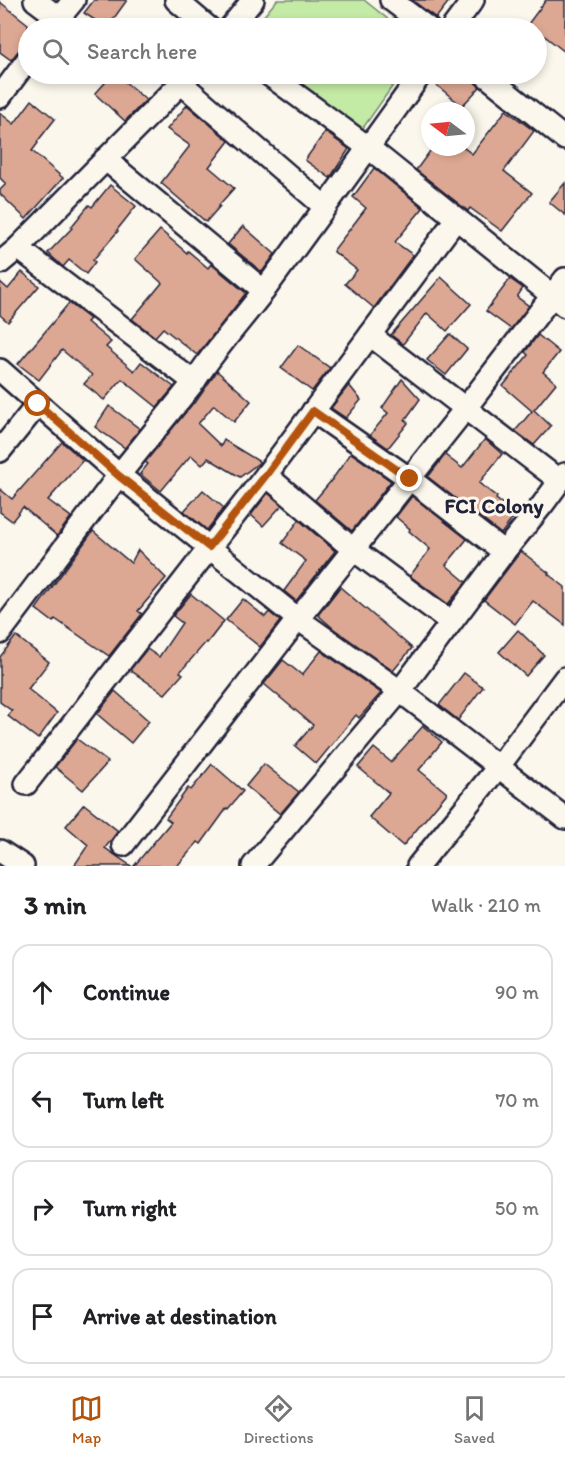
<!DOCTYPE html>
<html lang="en">
<head>
<meta charset="utf-8">
<style>
  body { margin:0; font-family:Itim,sans-serif; background:#f2f2f2; color:#202124 }
  .compass { position:absolute; left:421px; top:102px; width:54px; height:54px; border-radius:50%; background:#fff; box-shadow:0 3px 9px #0003; rotate:286deg }
  .stop { position:absolute; width:18px; height:18px; margin:-14px; border:4px solid #b45309; border-radius:50%; background:#fff }
  .stop.end { background:#b45309; border-color:#fff; box-shadow:0 2px 6px #0008 }
  .list { margin:0; padding:0; list-style:none }
  h2 { display:flex; justify-content:space-between; align-items:center; height:78px; margin:0; padding:0 24px; font-size:26px }
  h2 small { font-size:20px; font-weight:400; color:#757577 }
  .list li { display:grid; grid-template-columns:39px 1fr auto; gap:18px; align-items:center; box-sizing:border-box; height:96px; margin:0 12px 12px; padding:0 12px; border:2px solid #e0e0e0; border-radius:18px }
  .list b { display:block; font-size:22px; white-space:nowrap }
  .list em { font-size:20px; font-style:normal; color:#757577 }
  .icon { flex:none; width:33px; height:33px; fill:none; stroke:currentColor; stroke-width:2; stroke-linecap:round; stroke-linejoin:round }
  .map { position:relative; flex:none; width:565px; height:866px; overflow:hidden }
  .search { position:absolute; background:#fff; box-shadow:0 3px 9px #0003; left:18px; right:18px; top:18px; height:66px; display:flex; align-items:center; gap:15px; box-sizing:border-box; padding:0 21px; border-radius:33px; color:#757577; font-size:22px }
  .sheet { height:510px; background:#fff }
  nav { display:flex; justify-content:space-around; align-items:center; box-sizing:border-box; height:84px; border-top:2px solid #e0e0e0; background:#fff; font-size:16px; color:#757577 }
  nav a { display:grid; justify-items:center; gap:3px }
  nav .on { color:#b45309 }
  .map>svg:first-child { display:block }
  .green { fill:#c4eba6; stroke:#738670; stroke-width:1.5 }
  .building { fill:#dda893; stroke:#22223b; stroke-width:1.5 }
  .lines { fill:none; stroke-linecap:round; stroke-linejoin:round }
  .minor-casing { stroke:#22223b; stroke-width:26 }
  .minor { stroke:#fbf7ec; stroke-width:21 }
  .route { stroke:#b45309; stroke-width:8 }
  .labels { text-anchor:middle; dominant-baseline:central; stroke-width:6; stroke-linejoin:round; paint-order:stroke }
  .neighbourhood-label { font-size:21px; font-weight:bold; fill:#22223b; stroke:#fbf7ec }
</style>
</head>
<body>
<div class="map">
<svg width="565" height="866" viewBox="0 0 565 866">
  <rect width="100%" height="100%" fill="#fbf7ec"/>
  <filter id="ink" filterUnits="userSpaceOnUse"><feTurbulence type="fractalNoise" baseFrequency=".0167" numOctaves="2"/><feDisplacementMap in="SourceGraphic" scale="12" xChannelSelector="R" yChannelSelector="G"/><feConvolveMatrix kernelMatrix="1 2 1 2 8 2 1 2 1" color-interpolation-filters="sRGB"/></filter>
  <g filter="url(#ink)">
    <g class="green">
      <path d="M277,0H364L399,28H254Z"/>
      <path d="M289,74H401L363,128L352,126Z"/>
    </g>
    <g class="building">
      <path d="M94,0H127L107,28L84,13Z"/>
      <path d="M412,0H450L436,18Z"/>
      <path d="M546,0H565V52L537,30V28H534L528,24Z"/>
      <path d="M0,2L28,24V39L11,60L0,52Z"/>
      <path d="M113,74H116L146,100L125,121L95,94Z"/>
      <path d="M441,74H471L472,79L480,87L462,106L434,83Z"/>
      <path d="M32,100L55,119L37,142L38,143L32,151L63,178L26,219L0,194V190L6,184L0,178V113L14,124Z"/>
      <path d="M187,105L229,141L209,167L234,188L219,205L220,206L206,222L161,183L189,147V145L167,129Z"/>
      <path d="M506,110L534,131L504,171L532,193L502,231L470,208L468,211L416,170L433,147H463L472,154Z"/>
      <path d="M325,132L349,149L330,178L305,160Z"/>
      <path d="M374,168L423,208L395,242L413,255L374,308L345,284L357,270L333,251L366,208L353,197Z"/>
      <path d="M565,183V215L549,202Z"/>
      <path d="M110,185L136,206L117,230L118,231L93,260L95,262L86,274L69,260L63,267L48,253L72,228L71,227L89,205L92,207Z"/>
      <path d="M243,226L275,254L262,272L228,244Z"/>
      <path d="M160,230L187,253L188,251L208,268L211,264L246,293L197,355L163,328L155,337L132,319L162,283L135,259Z"/>
      <path d="M22,272L39,286L8,322L0,315V282L8,289Z"/>
      <path d="M441,277L471,304L447,331L427,313L403,344L391,335Z"/>
      <path d="M510,279L523,288L517,297L529,306L511,329L486,311Z"/>
      <path d="M69,303L90,319L87,322L111,342L106,347L134,371L141,362L174,387L157,407L122,379L104,400L84,384L92,375L62,350L39,380L18,364Z"/>
      <path d="M450,334L467,349L446,375L427,360Z"/>
      <path d="M538,335L559,352L543,372L556,383L534,410L551,426L534,445L515,431L532,411L503,386L528,355L525,352Z"/>
      <path d="M298,345L330,368L312,391L281,368Z"/>
      <path d="M217,371L251,401L234,422L214,405L198,424L221,446L224,440L260,462L240,477L208,458L202,465L191,455L161,491L140,474L148,464L145,462L194,402L195,403Z"/>
      <path d="M402,379L420,399L405,420L408,423L388,448L370,435L388,413L382,408Z"/>
      <path d="M349,385L361,400L346,418L331,408Z"/>
      <path d="M109,406L140,429L125,448L95,427Z"/>
      <path d="M485,439L502,454L479,483L497,497L496,499L516,514L501,534L428,477L445,455L462,468Z"/>
      <path d="M62,442L83,460L48,500L71,517L57,536L23,507L12,521L0,512V489L12,499Z"/>
      <path d="M351,453L391,481L352,531L315,500L331,481Z"/>
      <path d="M203,490L224,508L207,530L184,511Z"/>
      <path d="M268,493L282,505L263,526L251,515Z"/>
      <path d="M412,496L467,539L446,565L466,582L448,604L410,576L430,549L409,531L410,529L396,517Z"/>
      <path d="M299,520L335,551L296,601L284,591L306,561L282,543Z"/>
      <path d="M93,531L131,563L138,550L166,578L138,611L142,614L109,656L55,619L53,622L36,609Z"/>
      <path d="M521,551L549,573L548,574L565,587V625L533,601L515,624L484,600Z"/>
      <path d="M340,587L412,648L393,671L334,629L318,615Z"/>
      <path d="M191,594L224,621L207,643L206,642L180,672L183,674L165,694L130,670L147,649L159,657L182,623L173,616Z"/>
      <path d="M243,599L265,617L269,612L280,621L260,647L226,620Z"/>
      <path d="M518,630L544,655L526,676L499,652Z"/>
      <path d="M16,636L49,662L28,689L57,713L38,739L8,716L12,711L0,702V657Z"/>
      <path d="M321,651L381,693L359,718L356,715L316,764L295,746L313,725L264,684L283,660L302,675Z"/>
      <path d="M464,673L483,687L458,720L439,705Z"/>
      <path d="M115,691L149,721L131,743L97,714Z"/>
      <path d="M423,726L442,742L419,770L447,793L403,846L369,817L389,793L358,767L374,748L391,762Z"/>
      <path d="M77,739L108,762L83,790L55,767Z"/>
      <path d="M212,764L243,791L228,809L227,808L201,844L198,842L177,866H134L171,822L166,818L188,788L191,790Z"/>
      <path d="M264,764L299,792L280,814L246,786Z"/>
      <path d="M84,804L118,831L105,848L131,866H74L88,845L66,826Z"/>
    </g>
    <g class="lines">
      <g class="minor-casing">
        <g id="minor">
          <path d="M35,0L59,18L74,0"/>
          <path d="M176,0L209,28"/>
          <path d="M391,0L428,28"/>
          <path d="M230,28L253,0"/>
          <path d="M452,28L473,0"/>
          <path d="M268,74L369,148L565,306"/>
          <path d="M484,74L565,139"/>
          <path d="M181,83L325,207"/>
          <path d="M0,97L28,59"/>
          <path d="M105,159L264,291"/>
          <path d="M18,248L194,382"/>
          <path d="M0,263L18,248L190,74"/>
          <path d="M370,335L560,481"/>
          <path d="M0,370L119,475L298,619L400,691L565,818"/>
          <path d="M313,411L410,479L504,552"/>
          <path d="M0,451L38,404"/>
          <path d="M266,475L354,550L451,622"/>
          <path d="M0,633L119,475L194,382C215,349 242,320 266,288C318,217 370,146 421,74"/>
          <path d="M26,784L266,475L456,219"/>
          <path d="M123,845L298,619L465,409L565,279"/>
          <path d="M0,851L23,866"/>
          <path d="M253,866L400,691L504,552L543,504L565,474"/>
          <path d="M418,866L499,766L565,678"/>
        </g>
      </g>
      <use href="#minor" class="minor"/>
    </g>
  </g>
  <g class="lines" filter="url(#ink)">
    <path class="route" d="M38,404L119,476L209,547L266,475L313,411L410,479"/>
  </g>
  <g class="labels">
    <g class="neighbourhood-label">
      <text x="494" y="505">FCI Colony</text>
    </g>
  </g>
</svg>
<svg class="compass" viewBox="-18 -18 36 36"><path d="M0-13l5 13h-10z" fill="#e53935"/><path d="M0 13l5-13h-10z" fill="#757577"/></svg>
<div class="stop" style="left:38px;top:404px"></div>
<div class="stop end" style="left:410px;top:479px"></div>
<div class="search"><svg class="icon" aria-label="search" viewBox="0 0 24 24"><circle cx="10" cy="10" r="6"/><path d="M15 15l6 6"/></svg>Search here</div>
</div>
<section class="sheet">
<h2>3 min<small>Walk · 210 m</small></h2>
<ul class="list">
<li><svg class="icon" aria-label="ahead" viewBox="0 0 24 24"><path d="M12 20V5M6 11l6-6 6 6"/></svg><div><b>Continue</b></div><em>90 m</em></li>
<li><svg class="icon" aria-label="left" viewBox="0 0 24 24"><path d="M17 20v-9H6M10 6l-5 5 5 5"/></svg><div><b>Turn left</b></div><em>70 m</em></li>
<li><svg class="icon" aria-label="right" viewBox="0 0 24 24"><path d="M7 20v-9h11M14 6l5 5-5 5"/></svg><div><b>Turn right</b></div><em>50 m</em></li>
<li><svg class="icon" aria-label="arrive" viewBox="0 0 24 24"><path d="M6 21V4h12l-3 4 3 4H6"/></svg><div><b>Arrive at destination</b></div></li>
</ul>
</section>
<nav>
<a class="on"><svg class="icon" aria-label="map" viewBox="0 0 24 24"><path d="M3 6l6-2 6 2 6-2v14l-6 2-6-2-6 2zM9 4v14M15 6v14"/></svg>Map</a>
<a><svg class="icon" aria-label="directions" viewBox="0 0 24 24"><path d="M12 3l9 9-9 9-9-9zM9 14v-3h6M13 9l2 2-2 2"/></svg>Directions</a>
<a><svg class="icon" aria-label="saved" viewBox="0 0 24 24"><path d="M7 4h10v16l-5-4-5 4z"/></svg>Saved</a>
</nav>
</body>
</html>
